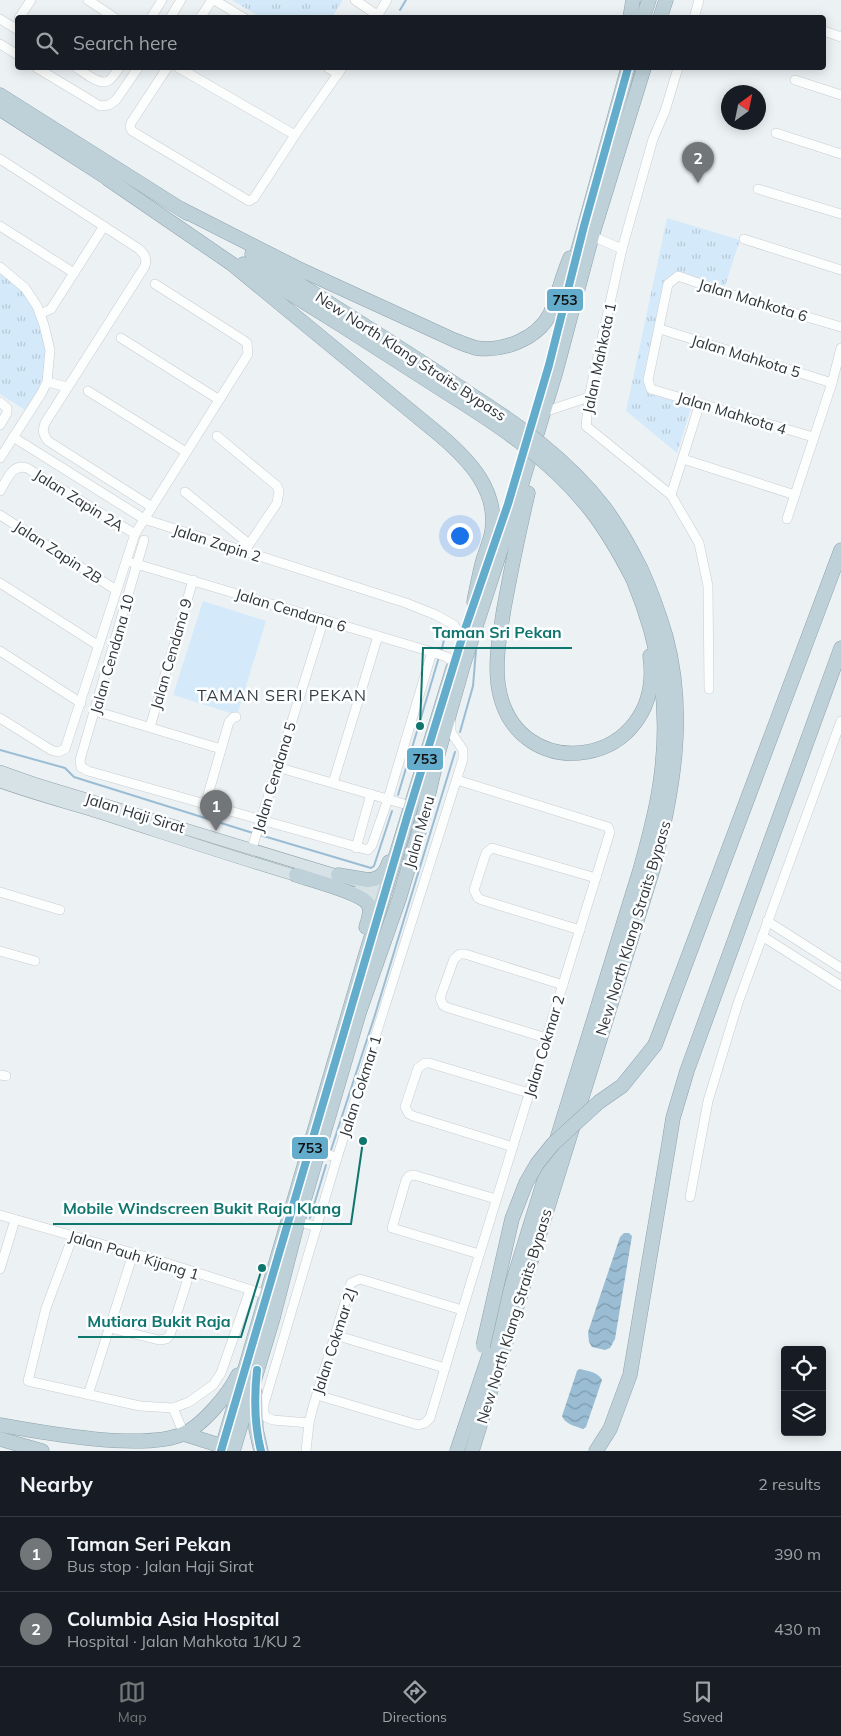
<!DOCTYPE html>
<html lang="en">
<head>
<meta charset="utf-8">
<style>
  body { margin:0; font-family:Mulish,sans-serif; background:#20242c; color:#f1f3f6 }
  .controls { position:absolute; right:15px; bottom:15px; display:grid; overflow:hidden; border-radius:5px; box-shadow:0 2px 12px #0003 }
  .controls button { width:45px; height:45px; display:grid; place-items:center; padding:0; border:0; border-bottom:1px solid #363941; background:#171b24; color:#f1f3f6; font:25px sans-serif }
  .compass { position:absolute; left:721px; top:85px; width:45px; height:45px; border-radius:50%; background:#171b24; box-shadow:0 2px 12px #0003; rotate:33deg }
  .you { position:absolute; left:459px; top:535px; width:18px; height:18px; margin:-12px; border:4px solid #fff; border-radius:50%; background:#1a73e8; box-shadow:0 0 0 8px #1a73e833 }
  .badge { display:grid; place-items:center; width:32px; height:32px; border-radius:50%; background:#727678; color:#fff; font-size:16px; font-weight:700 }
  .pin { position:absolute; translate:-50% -41px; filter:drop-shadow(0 1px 2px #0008) }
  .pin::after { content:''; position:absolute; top:26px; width:18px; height:15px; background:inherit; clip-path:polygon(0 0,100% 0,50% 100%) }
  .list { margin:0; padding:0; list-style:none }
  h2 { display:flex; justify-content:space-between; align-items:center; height:65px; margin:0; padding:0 20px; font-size:21px }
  h2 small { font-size:16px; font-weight:400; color:#9ea1a6 }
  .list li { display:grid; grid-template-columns:32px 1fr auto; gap:15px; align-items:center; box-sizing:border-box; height:75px; padding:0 20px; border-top:1px solid #363941 }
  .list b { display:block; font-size:19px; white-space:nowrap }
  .list p { margin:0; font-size:16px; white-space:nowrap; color:#9ea1a6 }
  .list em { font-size:16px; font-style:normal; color:#9ea1a6 }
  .icon { flex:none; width:28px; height:28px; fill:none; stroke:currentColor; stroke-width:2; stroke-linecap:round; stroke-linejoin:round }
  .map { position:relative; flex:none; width:841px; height:1451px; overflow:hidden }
  .search { position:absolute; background:#171b24; box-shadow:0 2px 12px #0003; left:15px; right:15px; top:15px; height:55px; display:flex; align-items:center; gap:12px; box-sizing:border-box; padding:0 18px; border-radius:5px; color:#9ea1a6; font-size:19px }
  .sheet { height:215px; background:#171b24 }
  nav { display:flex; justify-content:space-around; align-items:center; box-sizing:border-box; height:70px; border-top:1px solid #363941; background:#171b24; font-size:14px; color:#9ea1a6 }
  nav a { display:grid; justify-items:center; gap:2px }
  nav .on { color:#727678 }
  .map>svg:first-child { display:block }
  .park { fill:url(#park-tufts) }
  .garden { fill:#d4eafa }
  .water { fill:url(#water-waves) }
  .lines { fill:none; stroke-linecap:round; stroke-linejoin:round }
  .stream { stroke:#9abdd4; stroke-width:2 }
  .minor-casing { stroke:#c9cccf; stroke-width:10 }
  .major-casing { stroke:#8ea2ac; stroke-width:12 }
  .highway-casing { stroke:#8ea2ac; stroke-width:15 }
  .minor { stroke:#fcfdfd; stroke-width:9 }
  .major { stroke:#d7e2e7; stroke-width:11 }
  .highway { stroke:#bed1d9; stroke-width:14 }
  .highway-bridge-casing { stroke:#8ea2ac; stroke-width:15; stroke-linecap:butt }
  .highway-bridge { stroke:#bed1d9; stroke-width:14 }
  .bus-1-casing { stroke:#fcfeff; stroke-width:11 }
  .bus-1 { stroke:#64accc; stroke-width:8 }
  .labels { text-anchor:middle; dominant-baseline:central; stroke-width:5; stroke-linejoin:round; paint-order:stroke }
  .street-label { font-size:15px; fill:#303436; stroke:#fcfeff }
  .neighbourhood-label { font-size:16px; letter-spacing:1px; fill:#373e43; stroke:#fcfeff }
  .leader { fill:none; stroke:#0f766e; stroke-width:2 }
  .callout-dot { fill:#0f766e; stroke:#fcfeff; stroke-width:2 }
  .callout-label { font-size:16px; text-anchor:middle; font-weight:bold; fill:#0f766e; stroke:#fcfeff; stroke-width:5; stroke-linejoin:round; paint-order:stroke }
  .line-badge { stroke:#fcfeff; stroke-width:2 }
  .pale-badge-label { font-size:14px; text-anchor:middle; font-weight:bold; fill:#111 }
</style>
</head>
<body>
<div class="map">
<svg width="841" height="1451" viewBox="0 0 841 1451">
  <defs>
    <pattern id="park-tufts" width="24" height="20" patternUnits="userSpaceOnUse" patternTransform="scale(1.25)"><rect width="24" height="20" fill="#d4eafa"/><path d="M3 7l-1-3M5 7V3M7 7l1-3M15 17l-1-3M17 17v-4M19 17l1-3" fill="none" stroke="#b6c9d7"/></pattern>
    <pattern id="water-waves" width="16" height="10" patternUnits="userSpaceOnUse" patternTransform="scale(1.25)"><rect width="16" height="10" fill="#9abdd4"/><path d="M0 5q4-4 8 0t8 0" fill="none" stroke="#7e9aad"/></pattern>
  </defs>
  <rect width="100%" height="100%" fill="#ecf1f4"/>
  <g class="park">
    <path d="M232,0H343L332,17H260Z"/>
    <path d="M667,218L740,240L725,286L677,273L664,280L643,380L648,394L692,405L677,453L626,411Z"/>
    <path d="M0,270C8,276 18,283 24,291C44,317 53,360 39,391C36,398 30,404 25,410L0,394Z"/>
  </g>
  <path class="garden" d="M203,601L266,621L237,715L173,695Z"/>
  <g class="water">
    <path d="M624,1233H629L632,1236L615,1339L610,1348L605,1350L592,1347L589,1342L588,1332L620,1237Z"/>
    <path d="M580,1369C588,1371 598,1372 602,1380L586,1427L583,1429C575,1426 565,1424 562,1416L577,1371Z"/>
  </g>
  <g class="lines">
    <g class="stream">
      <path d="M400,10L406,0"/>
      <path d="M441,652L444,640"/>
      <path d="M460,732L473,686L476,650"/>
      <path d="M0,750L65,768L74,777L253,833"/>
      <path d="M398,795L439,657"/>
      <path d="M260,835L371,868L374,866L392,811"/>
      <path d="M331,1150L374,1018L455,752"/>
      <path d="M310,1218L326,1165"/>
    </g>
    <g class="minor-casing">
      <g id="minor">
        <path d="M88,0L115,18"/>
        <path d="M214,0L244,18"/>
        <path d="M355,0L377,15"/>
        <path d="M19,18L31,0"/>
        <path d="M151,18L162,0"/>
        <path d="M170,18L181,0"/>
        <path d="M200,18L212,0"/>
        <path d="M376,18L387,0"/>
        <path d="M694,18L699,0"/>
        <path d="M0,19L18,30"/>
        <path d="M824,31L841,37"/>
        <path d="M0,44L18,55"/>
        <path d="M37,68L100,106L109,105L116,100L138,68"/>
        <path d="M77,68C84,72 99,86 108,81C112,79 116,72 119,68"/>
        <path d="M167,68L131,123L130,127L132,131L249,201L254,198L295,135L342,68"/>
        <path d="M179,68L295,135"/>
        <path d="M328,68L338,74"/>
        <path d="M678,68L665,111L653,139L622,249L589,397L586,426L671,495L699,543L708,586L709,689"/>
        <path d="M795,80L841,95"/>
        <path d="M776,133L841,154"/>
        <path d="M0,159L139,249C145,255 147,258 145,266L45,423C42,431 43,434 48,441L152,507"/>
        <path d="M758,189L841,214"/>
        <path d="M0,226L74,273"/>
        <path d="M592,236L622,249"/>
        <path d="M744,239L841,270"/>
        <path d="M0,267L25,288L37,306L44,325L50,350L47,382L41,394L0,458"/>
        <path d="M40,314L51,309L104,226"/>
        <path d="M660,329L832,383"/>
        <path d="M121,338L218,399"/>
        <path d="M47,382L68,387"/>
        <path d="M88,391L186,452"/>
        <path d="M0,402L7,408V413L0,425"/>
        <path d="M550,410L589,397"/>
        <path d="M217,436L277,486L279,491L277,503L244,552"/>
        <path d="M13,437L144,519L406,603L436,615L454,625L462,638"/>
        <path d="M813,437L651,389L648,380L668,284L678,276L727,293L841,327"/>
        <path d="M683,459L795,495"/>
        <path d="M0,491C7,480 12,463 27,468L135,534"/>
        <path d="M185,492L249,544"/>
        <path d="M671,495L700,403"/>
        <path d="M0,515L116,590"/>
        <path d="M787,519L832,383L841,348"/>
        <path d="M144,540L80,760L81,767L88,771L368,850L372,845L388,799L432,652"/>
        <path d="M133,563L432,652L447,657L454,663"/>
        <path d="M0,583L99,646"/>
        <path d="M0,651L81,703"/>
        <path d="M95,711L221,749"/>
        <path d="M0,718L51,750L58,752L65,749L135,534L248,354L247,343L243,340L155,284"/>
        <path d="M150,727L193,580"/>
        <path d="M277,767L411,806"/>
        <path d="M333,783L378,636"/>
        <path d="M205,805L229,722L234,717H236"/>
        <path d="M252,848L324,619"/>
        <path d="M356,848L371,794"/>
        <path d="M0,892L60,910"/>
        <path d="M767,921L841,968"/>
        <path d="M580,930L482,900L478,898L474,890L486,853L492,848L596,878"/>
        <path d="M762,936L841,986"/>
        <path d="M0,951L35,961"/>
        <path d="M546,1038L446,1007L443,1005L440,998L454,959L460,954H465L563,985"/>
        <path d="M0,1075L6,1076"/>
        <path d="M513,1147L413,1116L409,1114L405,1107L418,1068L425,1063H429L529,1093"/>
        <path d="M319,1151L337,1158"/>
        <path d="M690,1197L708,1101L738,1003L841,721"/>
        <path d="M0,1215L157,1260L267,1295"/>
        <path d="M298,1221L317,1227"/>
        <path d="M73,1236L46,1308L28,1381L140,1406L173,1408L189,1402L213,1385L221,1373L250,1290"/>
        <path d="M479,1254L392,1228L406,1180L409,1176L414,1175L496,1199"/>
        <path d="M0,1269L15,1220"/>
        <path d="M110,1328L159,1340L166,1339L170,1335L190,1272"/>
        <path d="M335,1335L445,1368"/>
        <path d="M88,1395L133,1254"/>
        <path d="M317,1395L418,1425L425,1423L430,1418L470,1285L610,832L608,827L457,780"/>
        <path d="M173,1408L184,1434"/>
        <path d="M309,1423L273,1420L266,1417L264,1413V1404L337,1158L463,759V750L451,732V723"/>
        <path d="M306,1451L309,1423L313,1407L351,1283L360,1279L462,1310"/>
      </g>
    </g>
    <g class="major-casing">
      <g id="major">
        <path d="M0,771L34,783L386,890"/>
        <path d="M0,782C30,793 60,801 90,810C162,833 232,857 304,878"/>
        <path d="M356,892L383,900"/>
      </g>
    </g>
    <g class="highway-casing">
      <g id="highway">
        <path d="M630,18L633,0"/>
        <path d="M643,18L649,0"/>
        <path d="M660,18L666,0"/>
        <path d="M0,95L187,213"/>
        <path d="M0,109L115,183"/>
        <path d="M108,179L232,264L441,436C469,460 498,490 492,531C490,542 485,553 482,564C479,577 476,590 474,602"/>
        <path d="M181,209L297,268L454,340C461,343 469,346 476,348C503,352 537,339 550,314C558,296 562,276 570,258"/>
        <path d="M252,254L348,315"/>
        <path d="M243,264L344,327"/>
        <path d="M572,272L628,68"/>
        <path d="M528,493C519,531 511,570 504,608C500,634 495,658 498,684C513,791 666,768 650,656"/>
        <path d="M296,875C311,880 361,893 368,904C372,911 368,921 366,927"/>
        <path d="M338,875L368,880C381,879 385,873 389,862"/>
        <path d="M655,1045L841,550"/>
        <path d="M255,1393L256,1429L261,1451"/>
        <path d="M0,1425C44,1433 143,1451 183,1434C202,1426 229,1394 238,1375"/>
        <path d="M184,1434L231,1449"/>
        <path d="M0,1439L42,1451"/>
        <path d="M221,1451L365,957L453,668"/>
        <path d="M233,1451L273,1318L298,1221L359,1013L399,899L423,818L438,754L463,666L515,506L556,371L592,236L644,68"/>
        <path d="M457,1451L501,1320L640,870C648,841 656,813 660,784C671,711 661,646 633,579"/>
        <path d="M472,1451L653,869C673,793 687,715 666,637C659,613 651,591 641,569"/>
        <path d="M596,1451L610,1429L630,1375L669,1143L673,1118L687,1071L841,648"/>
      </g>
    </g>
    <use href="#minor" class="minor"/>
    <use href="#major" class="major"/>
    <use href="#highway" class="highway"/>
    <g class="highway-bridge-casing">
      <g id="highway-bridge">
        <path d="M348,315C389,341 430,367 470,394C520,426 567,459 604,507C618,526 630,547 641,569"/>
        <path d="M344,327C377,348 411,370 444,391C497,424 549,458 589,508C606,529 620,554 633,579"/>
        <path d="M483,1346L512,1219L526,1183L537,1164L553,1144L599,1102L622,1086L655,1045"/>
      </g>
    </g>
    <use href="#highway-bridge" class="highway-bridge"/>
    <g class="bus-1-casing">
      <g id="bus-1">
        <path d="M257,1370C254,1398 254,1424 261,1451"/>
        <path d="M221,1451L408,814L462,638L508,504L549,365L584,226L628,68"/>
      </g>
    </g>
    <use href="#bus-1" class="bus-1"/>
  </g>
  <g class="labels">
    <g class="street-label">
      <text transform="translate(753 300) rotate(17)">Jalan Mahkota 6</text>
      <text transform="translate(411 356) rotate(33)">New North Klang Straits Bypass</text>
      <text transform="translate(746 356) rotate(17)">Jalan Mahkota 5</text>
      <text transform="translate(599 358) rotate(-78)">Jalan Mahkota 1</text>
      <text transform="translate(732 413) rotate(17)">Jalan Mahkota 4</text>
      <text transform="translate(79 500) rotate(32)">Jalan Zapin 2A</text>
      <text transform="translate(217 543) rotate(18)">Jalan Zapin 2</text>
      <text transform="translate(58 552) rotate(33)">Jalan Zapin 2B</text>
      <text transform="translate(291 610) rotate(17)">Jalan Cendana 6</text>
      <text transform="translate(112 654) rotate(-74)">Jalan Cendana 10</text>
      <text transform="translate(171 654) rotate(-74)">Jalan Cendana 9</text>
      <text transform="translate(274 777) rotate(-73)">Jalan Cendana 5</text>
      <text transform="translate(135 813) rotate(17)">Jalan Haji Sirat</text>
      <text transform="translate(419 832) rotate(-74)">Jalan Meru</text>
      <text transform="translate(633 928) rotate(-73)">New North Klang Straits Bypass</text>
      <text transform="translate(544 1046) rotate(-73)">Jalan Cokmar 2</text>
      <text transform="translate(360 1086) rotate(-72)">Jalan Cokmar 1</text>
      <text transform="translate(134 1255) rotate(17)">Jalan Pauh Kijang 1</text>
      <text transform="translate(514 1316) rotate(-73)">New North Klang Straits Bypass</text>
      <text transform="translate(334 1341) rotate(-72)">Jalan Cokmar 2J</text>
    </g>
    <g class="neighbourhood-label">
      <text x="282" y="695">TAMAN SERI PEKAN</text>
    </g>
  </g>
  <path class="leader" d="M420 726L423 648H572M363 1141L351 1224H53M262 1268L241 1337H78"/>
  <g class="callout-dot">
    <circle cx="420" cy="726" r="5"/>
    <circle cx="363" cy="1141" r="5"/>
    <circle cx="262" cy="1268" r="5"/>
  </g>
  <g class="callout-label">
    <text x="497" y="638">Taman Sri Pekan</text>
    <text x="202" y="1214">Mobile Windscreen Bukit Raja Klang</text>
    <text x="159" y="1327">Mutiara Bukit Raja</text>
  </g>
  <g class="line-badge">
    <rect x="546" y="288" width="38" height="24" rx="5" fill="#64accc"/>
    <rect x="406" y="747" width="38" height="24" rx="5" fill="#64accc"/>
    <rect x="291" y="1136" width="38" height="24" rx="5" fill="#64accc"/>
  </g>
  <g class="pale-badge-label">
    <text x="565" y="305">753</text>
    <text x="425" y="764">753</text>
    <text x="310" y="1153">753</text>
  </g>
</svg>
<div class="controls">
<button><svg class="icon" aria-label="locate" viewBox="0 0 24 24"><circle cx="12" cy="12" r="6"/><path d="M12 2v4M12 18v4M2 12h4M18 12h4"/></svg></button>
<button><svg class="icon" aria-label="layers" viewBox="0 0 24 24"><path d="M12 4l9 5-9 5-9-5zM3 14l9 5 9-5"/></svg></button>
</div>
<svg class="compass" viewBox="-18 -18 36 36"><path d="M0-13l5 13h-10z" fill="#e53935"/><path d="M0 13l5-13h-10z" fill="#9ea1a6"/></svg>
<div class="you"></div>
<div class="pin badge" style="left:216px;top:831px">1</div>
<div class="pin badge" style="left:698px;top:183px">2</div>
<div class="search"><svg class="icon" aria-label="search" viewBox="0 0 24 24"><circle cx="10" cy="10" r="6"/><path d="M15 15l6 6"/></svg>Search here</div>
</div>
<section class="sheet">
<h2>Nearby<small>2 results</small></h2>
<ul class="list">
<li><span class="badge">1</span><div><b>Taman Seri Pekan</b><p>Bus stop · Jalan Haji Sirat</p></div><em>390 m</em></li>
<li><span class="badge">2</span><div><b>Columbia Asia Hospital</b><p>Hospital · Jalan Mahkota 1/KU 2</p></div><em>430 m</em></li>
</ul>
</section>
<nav>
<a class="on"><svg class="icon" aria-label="map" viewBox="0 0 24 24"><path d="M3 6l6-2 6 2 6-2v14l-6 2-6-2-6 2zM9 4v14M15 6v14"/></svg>Map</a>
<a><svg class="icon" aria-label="directions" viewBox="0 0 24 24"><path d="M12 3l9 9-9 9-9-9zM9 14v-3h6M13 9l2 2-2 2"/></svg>Directions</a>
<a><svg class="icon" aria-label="saved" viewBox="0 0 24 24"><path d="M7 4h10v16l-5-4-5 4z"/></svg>Saved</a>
</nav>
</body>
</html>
